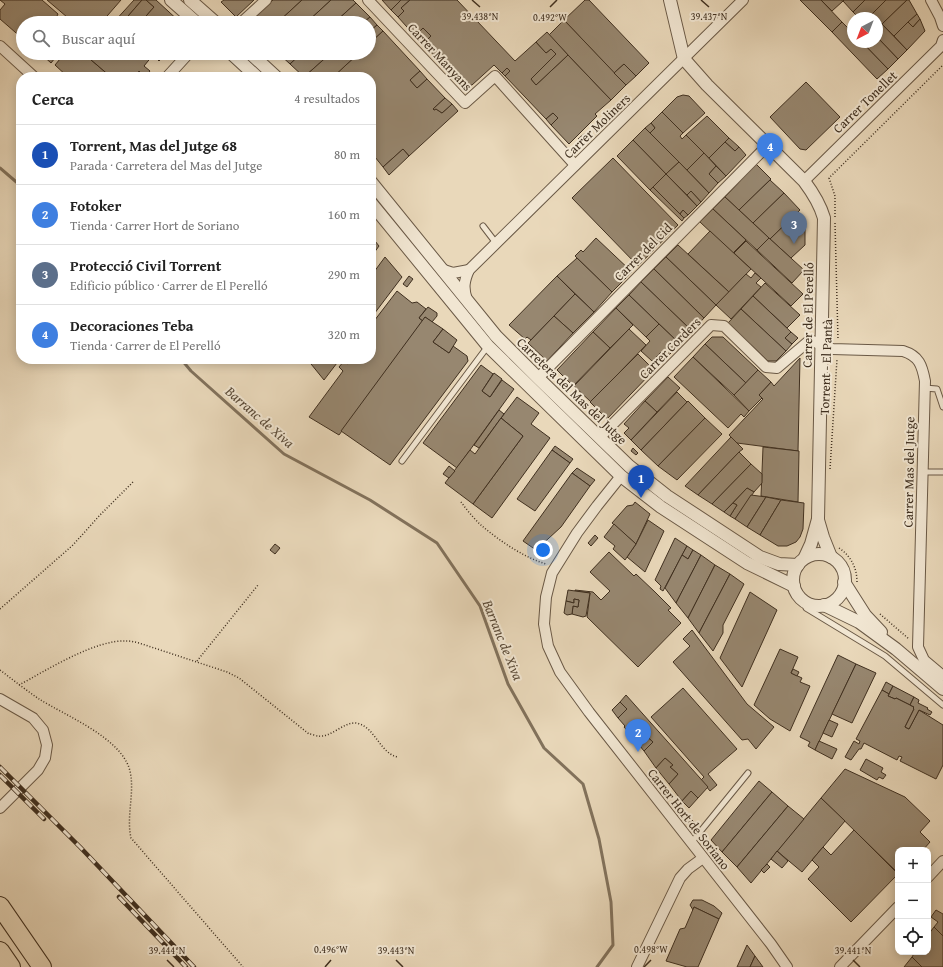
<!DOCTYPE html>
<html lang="es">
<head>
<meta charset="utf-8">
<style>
  body { margin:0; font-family:"Gentium Book Plus",serif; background:#f2f2f2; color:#222 }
  .controls { position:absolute; right:12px; bottom:12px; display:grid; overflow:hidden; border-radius:8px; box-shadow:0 2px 10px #0003 }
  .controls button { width:36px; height:36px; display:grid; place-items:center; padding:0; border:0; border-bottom:1px solid #e0e0e0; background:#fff; color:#222; font:20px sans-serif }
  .compass { position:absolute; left:847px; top:12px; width:36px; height:36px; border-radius:50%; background:#fff; box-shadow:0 2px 10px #0003; rotate:222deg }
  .you { position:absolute; left:543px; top:550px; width:14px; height:14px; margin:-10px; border:3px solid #fff; border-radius:50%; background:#1a73e8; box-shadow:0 0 0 6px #1a73e833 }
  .badge { display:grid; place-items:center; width:26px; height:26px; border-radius:50%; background:#0b8043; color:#fff; font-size:13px; font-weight:700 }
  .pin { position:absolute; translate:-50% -33px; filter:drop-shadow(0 1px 2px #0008) }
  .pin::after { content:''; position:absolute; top:21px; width:14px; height:12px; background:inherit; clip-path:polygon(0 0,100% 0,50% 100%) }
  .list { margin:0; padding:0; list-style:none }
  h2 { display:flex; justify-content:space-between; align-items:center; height:52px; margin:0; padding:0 16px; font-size:17px }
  h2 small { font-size:13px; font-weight:400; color:#767676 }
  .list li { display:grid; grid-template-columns:26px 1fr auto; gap:12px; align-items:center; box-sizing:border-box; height:60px; padding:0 16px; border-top:1px solid #e0e0e0 }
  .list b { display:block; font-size:15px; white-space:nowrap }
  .list p { margin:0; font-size:13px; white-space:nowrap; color:#767676 }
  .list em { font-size:13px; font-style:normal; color:#767676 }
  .icon { flex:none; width:22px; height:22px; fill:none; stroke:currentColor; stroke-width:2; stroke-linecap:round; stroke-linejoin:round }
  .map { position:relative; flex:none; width:943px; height:967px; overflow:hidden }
  .search { position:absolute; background:#fff; box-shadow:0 2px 10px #0003; left:16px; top:16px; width:360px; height:44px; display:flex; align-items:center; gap:10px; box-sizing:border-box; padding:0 14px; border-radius:22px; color:#767676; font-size:15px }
  .panel { position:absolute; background:#fff; box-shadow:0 2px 10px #0003; left:16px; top:72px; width:360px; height:292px; border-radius:16px }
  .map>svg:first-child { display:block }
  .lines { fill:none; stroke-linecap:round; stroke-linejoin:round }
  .stream { stroke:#82725c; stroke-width:3 }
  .building { fill:#978770; stroke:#3f2f1f }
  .service-casing { stroke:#6a5946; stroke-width:7 }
  .minor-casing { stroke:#6a5946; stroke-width:12 }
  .tertiary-casing { stroke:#6a5946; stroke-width:14 }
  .motorway-casing { stroke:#3f2f1f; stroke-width:20 }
  .path { stroke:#3f2f1f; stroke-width:1.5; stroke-dasharray:1 2; stroke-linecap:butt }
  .service { stroke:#f1e6d2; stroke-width:5 }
  .minor { stroke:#f1e6d2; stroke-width:10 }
  .tertiary { stroke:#f1e6d2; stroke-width:12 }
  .motorway { stroke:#e9d8ba; stroke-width:18 }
  .rail-casing { stroke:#3f2f1f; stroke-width:4.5 }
  .rail { stroke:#f1e6d2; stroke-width:3; stroke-dasharray:9; stroke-linecap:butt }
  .ticks { fill:none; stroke:#3f2f1f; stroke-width:1.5 }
  .labels { text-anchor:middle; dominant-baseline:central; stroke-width:4; stroke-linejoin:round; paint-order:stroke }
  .street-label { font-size:13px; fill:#3f2f1f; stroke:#f1e6d2 }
  .water-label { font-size:14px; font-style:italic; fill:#5b4b38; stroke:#f1e6d2 }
  .ticks-label { font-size:10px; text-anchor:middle; fill:#3f2f1f; stroke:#f1e6d2; stroke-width:4; stroke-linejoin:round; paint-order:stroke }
</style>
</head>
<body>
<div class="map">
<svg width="943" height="967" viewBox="0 0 943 967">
  <rect width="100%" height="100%" fill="#e9d8ba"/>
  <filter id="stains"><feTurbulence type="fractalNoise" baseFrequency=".005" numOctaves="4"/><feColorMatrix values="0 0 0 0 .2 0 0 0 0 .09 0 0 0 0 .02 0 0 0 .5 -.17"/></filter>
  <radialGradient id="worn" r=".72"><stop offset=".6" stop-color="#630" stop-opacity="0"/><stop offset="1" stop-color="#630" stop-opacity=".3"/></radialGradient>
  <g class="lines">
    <g class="stream">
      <path d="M0,168L21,186"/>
      <path d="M181,359L191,371L284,454L370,500L437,543L480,606L508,684L544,748L583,784L599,839L611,902L613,945L597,967"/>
    </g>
  </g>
  <g class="building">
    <path d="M0,0H42L58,14L56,18L62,23H23V39L0,19V10L5,4Z"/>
    <path d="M47,0H121L101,23H74Z"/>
    <path d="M134,0H142L122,23H113Z"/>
    <path d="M142,0H146L154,7L140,23H122Z"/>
    <path d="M146,0H156L181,23H140L154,7Z"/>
    <path d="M224,0H254L236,17L221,2Z"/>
    <path d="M273,0H302L277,23H249Z"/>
    <path d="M302,0H331L306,23H277Z"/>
    <path d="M331,0H353L356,3L334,23H306Z"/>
    <path d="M382,0H401L391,10Z"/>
    <path d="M401,0H410L401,8L404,11L398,17L391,10Z"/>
    <path d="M410,0H457L515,61L536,42L546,53L551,49L556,54L531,79L536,85L568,55L611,100L595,114L597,116L569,144L551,125L558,118L553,113L546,119L505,76L510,71L507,68L502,73L494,65L472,85H462L423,44L431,36L423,28L415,36L398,17L404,11L401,8Z"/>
    <path d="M585,0H589L649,63L636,76L624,64L614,73L564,20Z"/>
    <path d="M800,0H821L842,22L832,32Z"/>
    <path d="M821,0H841L843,1L832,11Z"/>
    <path d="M844,0H865L853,12L843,1Z"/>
    <path d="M865,0H886L868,18H859L853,12Z"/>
    <path d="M886,0H907L882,24L872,14Z"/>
    <path d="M907,0H909L917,14L894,36L882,24Z"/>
    <path d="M356,3L370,17L363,23H334Z"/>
    <path d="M917,14L920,19L913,27L908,22Z"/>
    <path d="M370,17L377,25L369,32V23H363Z"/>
    <path d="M877,19L907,50L898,59L877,37Z"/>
    <path d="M920,19L925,31L907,50L894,36L908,22L913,27Z"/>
    <path d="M564,20L626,85L611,100L549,35Z"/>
    <path d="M842,22L853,33V42H862L888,69L877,79L832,32Z"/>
    <path d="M377,25L383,31L369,44V32Z"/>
    <path d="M423,28L431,36L423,44L415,36Z"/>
    <path d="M383,31L420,71L410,80L417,88L427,79L445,98L433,109L434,110L436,109L442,113L452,104L458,111L409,156L403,149L383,167L371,152V77L334,76L359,53H369V44Z"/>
    <path d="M547,32L568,55L536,85L531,79L556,54L551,49L546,53L536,42Z"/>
    <path d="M877,37L898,59L888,69L862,42H877Z"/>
    <path d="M40,53H59L51,63Z"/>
    <path d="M65,53H83L111,77H68L55,65Z"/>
    <path d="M83,53H167L159,61L153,55L144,66L150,71L145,77L139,71L134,77H111Z"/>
    <path d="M278,53H302L290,64Z"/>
    <path d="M302,53H331L304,77L290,64Z"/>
    <path d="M331,53H359L333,77H304Z"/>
    <path d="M624,64L636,76L626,85L614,73Z"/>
    <path d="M507,68L510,71L505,76L502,73Z"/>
    <path d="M420,71L427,79L417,88L410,80Z"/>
    <path d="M806,82L840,117L806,150L800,149L770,117Z"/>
    <path d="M683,95L689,96L705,113L683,133L662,112L677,97Z"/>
    <path d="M445,98L452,104L442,113L436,109L434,110L433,109Z"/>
    <path d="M662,112L683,133L680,136L682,139L686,135L704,153L687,170L650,133L655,128L651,123Z"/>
    <path d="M553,113L558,118L551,125L546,119Z"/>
    <path d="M707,116L729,138L709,158L686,135Z"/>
    <path d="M651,123L655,128L650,133L645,128Z"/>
    <path d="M645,128L679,162L666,174L633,140Z"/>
    <path d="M584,134L587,136L581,142L578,139Z"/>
    <path d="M729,138L739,147L735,151L725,142Z"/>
    <path d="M633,140L666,174L650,190L617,156Z"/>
    <path d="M725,142L735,151L739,147L746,155L726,176L709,158Z"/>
    <path d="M403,149L409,156L389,175L383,167Z"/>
    <path d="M704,153L716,166L709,174L718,183L709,193L687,170Z"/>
    <path d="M613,158L678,225L638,266L572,198Z"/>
    <path d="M679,162L709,193L701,202L691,191L687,195L666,174Z"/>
    <path d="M756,164L771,179L739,210L725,197Z"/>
    <path d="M716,166L726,176L718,183L709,174Z"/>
    <path d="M666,174L697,206L688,215L683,210L680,214L653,187Z"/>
    <path d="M770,180L784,193L753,223L739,210Z"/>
    <path d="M653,187L684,218L682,221L650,190Z"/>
    <path d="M691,191L701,202L697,206L687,195Z"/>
    <path d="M784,193L800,210L770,239L753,223Z"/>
    <path d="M725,197L769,238L757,250L713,209Z"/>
    <path d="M713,209L746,240L733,253L700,222Z"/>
    <path d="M683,210L688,215L684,218L680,214Z"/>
    <path d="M796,214L805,224V245L791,258L770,239Z"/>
    <path d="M710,231L751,269L729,292L688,254Z"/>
    <path d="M371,236L379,246L371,257Z"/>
    <path d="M596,238L632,272L612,292L575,256L581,250L583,252Z"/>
    <path d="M769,238L804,270L792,283L757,250Z"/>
    <path d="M746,241L803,294L791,306L734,253Z"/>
    <path d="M678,245L729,292L716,305L666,257Z"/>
    <path d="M385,257L402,277L371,318V276Z"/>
    <path d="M666,257L716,305L704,318L654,269Z"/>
    <path d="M577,258L612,292L594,312L557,276Z"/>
    <path d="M654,269L704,318L692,331L641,282Z"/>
    <path d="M755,273L761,278L756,283L761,287L731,319L716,305L746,274L751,278Z"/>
    <path d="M409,276L413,279L407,287L403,284Z"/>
    <path d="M557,276L575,294L531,340L527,337L525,339L509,325Z"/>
    <path d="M641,282L692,331L680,344L629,295Z"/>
    <path d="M765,283L800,315L787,328L753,296Z"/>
    <path d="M397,291L412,303L417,302L426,309L419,318L423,321L339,435L309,417L343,371L339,367L344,361L348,364L352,359H371V325Z"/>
    <path d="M575,294L594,312L573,333L554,316Z"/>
    <path d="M629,295L659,324L646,337L616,308Z"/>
    <path d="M753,296L791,332L785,338L792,344L786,351L741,309Z"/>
    <path d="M428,307L437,313V316L432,322L425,317L423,321L419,318Z"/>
    <path d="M616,308L633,325L610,348L593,332Z"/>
    <path d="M741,309L786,351L776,361H768L728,323Z"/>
    <path d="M554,316L573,333L547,361L528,343Z"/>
    <path d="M425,317L443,329L433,342L449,353L453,346L467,356L468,361L390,465L341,431Z"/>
    <path d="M659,324L680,344L667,357L661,352L652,361L641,351L650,341L646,337Z"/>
    <path d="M443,329L457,340L449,353L433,342Z"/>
    <path d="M629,329L646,345L591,402L574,386Z"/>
    <path d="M593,332L610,348L573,386L557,370Z"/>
    <path d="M791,332L798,338L792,344L785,338Z"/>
    <path d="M712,337H723L758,370L746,383L705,344Z"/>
    <path d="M705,344L746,383L734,395L693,357Z"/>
    <path d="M661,352L667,357L657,366L652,361Z"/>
    <path d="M638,354L654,370L607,419L590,402Z"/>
    <path d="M693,357L749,411L744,417L741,414L728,428L674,377Z"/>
    <path d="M800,358L798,451L737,443L729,435L763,399L759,395L771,382L774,386Z"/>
    <path d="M307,359H340L324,380Z"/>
    <path d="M481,365L493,374L482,391L490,397L502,380L514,389L457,468L423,443Z"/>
    <path d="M758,370L771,382L759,395L762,398L749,411L734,395Z"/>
    <path d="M494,373L502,379L490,397L482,391Z"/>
    <path d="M668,377L680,388L657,412L645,401Z"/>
    <path d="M677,392L687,402L641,450L631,440Z"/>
    <path d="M517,397L539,413L531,424L550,438L492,518L473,504L523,436L501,418Z"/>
    <path d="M645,401L657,412L631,440L624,433L629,428L624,424Z"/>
    <path d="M688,401L705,418L658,466L641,450Z"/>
    <path d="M499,410L504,414L479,448L474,445Z"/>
    <path d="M501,418L523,436L473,504L445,483L470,450L475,454Z"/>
    <path d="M705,418L722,434L677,480L658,466Z"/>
    <path d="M731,437L743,449L739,452L698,495L685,486Z"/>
    <path d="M555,446L573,459L570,463L552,450Z"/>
    <path d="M763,447L799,451L798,502L761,496Z"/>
    <path d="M633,448L638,453L636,455L631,451Z"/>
    <path d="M552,450L570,463L535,511L517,499Z"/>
    <path d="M739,452L751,464L712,504L698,495Z"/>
    <path d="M751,464L762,474V483L754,492L747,488L724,512L712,504Z"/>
    <path d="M449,466L455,471L449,478L443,474Z"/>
    <path d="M577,468L595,480L590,486L572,473Z"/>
    <path d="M572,473L590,486L561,527L536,550L523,541Z"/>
    <path d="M747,488L754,492L735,519L730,516L737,505L733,503Z"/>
    <path d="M751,495L766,497L747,527L735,519Z"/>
    <path d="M766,497L781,500L760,535L747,527Z"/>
    <path d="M781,500L804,503L803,529L800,537L796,542L787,546H778L760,535Z"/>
    <path d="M635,502L650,514L636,544L612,523L627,506L633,505Z"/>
    <path d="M733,503L737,505L730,516L724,512Z"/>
    <path d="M648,520L664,531L645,572L627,557L636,544Z"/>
    <path d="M614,524L636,544L625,560L613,549L615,546L604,537Z"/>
    <path d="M595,535L598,538L591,546L588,543Z"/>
    <path d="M675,538L687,546L663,591L660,589L661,586L655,580Z"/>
    <path d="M275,544L280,548L275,554L270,550Z"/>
    <path d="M687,546L693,550L688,559L682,555Z"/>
    <path d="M693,550L701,555L676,603L665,588L682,555L688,559Z"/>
    <path d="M609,552L634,576L636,574L655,592L671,608L668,610L681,623L638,667L587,617L590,593L575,591V590L593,592L601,600L610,591L590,572Z"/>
    <path d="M701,555L715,565L688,618L676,603Z"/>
    <path d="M715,565L730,574L699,633L688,618Z"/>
    <path d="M730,574L744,584L723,625V633L713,651L699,633Z"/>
    <path d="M568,590L590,593L586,616L583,617L572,614L573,606L578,607L579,600L574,599V603L566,601Z"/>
    <path d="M750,592L777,610L742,687L720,658Z"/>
    <path d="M574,599L579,600L578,607L573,606L572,614L567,615L564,613L566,601L574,603Z"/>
    <path d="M692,630L747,704L774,727L756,749L748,739L742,740L673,662L690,646L683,639Z"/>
    <path d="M780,649L798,657L791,673L802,678L800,682L810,686L790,731L770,719L754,705Z"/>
    <path d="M838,655L856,664L815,750L808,746L810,742L800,737Z"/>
    <path d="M856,664L876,673L852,723L832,714Z"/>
    <path d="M793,669L799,672L797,676L791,673Z"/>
    <path d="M886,682L893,686L889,694L882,690Z"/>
    <path d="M893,686L914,697L910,705L896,698L895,699L888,696Z"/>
    <path d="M683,688L737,749L708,774L717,785L710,791L701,780L704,777L651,717Z"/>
    <path d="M882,690L889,694L888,696L895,699L896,698L914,707L913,708L914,709L905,727L909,729L919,710L943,725V765L936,779L900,761L902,757L899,756L897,760L864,743L861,749H859L851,760L845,757L854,741L859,744L860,741L856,739Z"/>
    <path d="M626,695L708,787L698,798L691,791L682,801L669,784L678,774L670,767L673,765L665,758L656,768L644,751L653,742L645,735L648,732L640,725L631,735L624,727L625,726L618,718L627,709L620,702Z"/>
    <path d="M914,697L919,700L918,703L928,708L927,709L932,712L930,715L919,710L909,729L905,727L914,709L913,708L914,707L910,705Z"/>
    <path d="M620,702L627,709L618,718L612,710Z"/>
    <path d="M829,720L838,724L832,737L823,733Z"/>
    <path d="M640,725L648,732L645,735L653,742L644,751L631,735Z"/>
    <path d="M819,741L837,749L832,759L815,750Z"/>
    <path d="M665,758L673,765L670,767L678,774L669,784L656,768Z"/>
    <path d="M866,759L883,768L881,772L886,775L883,779L879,777L877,780L860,770Z"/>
    <path d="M845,769L905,797L930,821L920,832L930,842L923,850H898V873L821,798Z"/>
    <path d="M759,781L772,792L722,852L711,840Z"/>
    <path d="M691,791L698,798L689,808L682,801Z"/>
    <path d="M772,792L788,806L737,867L722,852Z"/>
    <path d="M821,798L845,821L802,872L777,851Z"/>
    <path d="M788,806L804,819L751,883L737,867Z"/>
    <path d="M689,817L694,822L690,825L686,819Z"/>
    <path d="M854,830L898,874L851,922L808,879L819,867L812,860L823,847L831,855Z"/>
    <path d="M777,851L788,861L782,868L771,859Z"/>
    <path d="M767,864L770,867L764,873L761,870Z"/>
    <path d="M693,900H702L714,906L722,913L719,919L694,907L693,910L690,905Z"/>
    <path d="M694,907L719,919L698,967H687L666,961L680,929L685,928Z"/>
    <path d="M936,910L943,914V936L934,927L938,922L931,917Z"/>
    <path d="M934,927L943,936V967H922L912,957L915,952H928V935Z"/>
    <path d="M747,945L755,956L750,967H737Z"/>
    <path d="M755,956L763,967H750Z"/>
    <path d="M912,957L922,967H904Z"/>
  </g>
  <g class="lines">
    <g class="service-casing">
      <g id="service">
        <path d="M483,226L496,243"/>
        <path d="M924,388L937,389L943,407"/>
        <path d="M402,461L488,346"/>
        <path d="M922,472H943"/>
        <path d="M805,601L806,608L885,656L943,705"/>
        <path d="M691,843L748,773"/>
      </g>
    </g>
    <g class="minor-casing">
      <g id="minor">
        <path d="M368,0L465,103L495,76L575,165"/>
        <path d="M931,0L940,17L943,26"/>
        <path d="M241,23L266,0"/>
        <path d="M0,46L34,77"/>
        <path d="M167,77L189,53"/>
        <path d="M804,181L941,46L943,40"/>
        <path d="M441,269L453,273L469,270"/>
        <path d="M467,300C463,288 464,281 469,270L743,0"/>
        <path d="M538,378L768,145"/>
        <path d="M600,437L711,325L724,326L766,367L777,368L810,340L832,349L903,351C919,356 922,365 925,381L918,647L924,660L943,676"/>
        <path d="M621,476L597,506L577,533L552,573L546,597L544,624L548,646L560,672L589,712L771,944L787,967"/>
        <path d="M0,699L33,718L43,730L47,745L45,758L38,770L0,808"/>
        <path d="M928,877L943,861"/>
        <path d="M637,967L680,878L688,869L703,858"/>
        <path d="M840,967L898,907"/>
      </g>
    </g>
    <g class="tertiary-casing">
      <g id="tertiary">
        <path d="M171,0L197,23"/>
        <path d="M190,0L216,23"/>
        <path d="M670,0L684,59L707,85L804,181C813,193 820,204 824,218L818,519L811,544L805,557"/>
        <path d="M231,53L257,77"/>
        <path d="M250,53L276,77"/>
        <path d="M371,182L496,336L538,378L629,466L667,496L760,557L779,564L798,565"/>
        <path d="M371,203L488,346L621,476L661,507L747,563L794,586"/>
        <path d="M818,520L823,537L831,557"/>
        <circle cx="819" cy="580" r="26"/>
        <path d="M844,582L865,615L881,632"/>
        <path d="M824,605L859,622L896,649L943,689"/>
      </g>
    </g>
    <g class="motorway-casing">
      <g id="motorway">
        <path d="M0,906L42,967"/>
        <path d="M0,951L11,967"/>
      </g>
    </g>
    <g class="path">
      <path d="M835,217V196L829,178L943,65"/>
      <path d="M835,223L838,339"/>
      <path d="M830,469L837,359"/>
      <path d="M461,502C467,510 474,519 482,526C500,541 523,557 546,564"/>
      <path d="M839,548C851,556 857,568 857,582"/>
      <path d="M0,609L73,545L100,515L134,481"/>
      <path d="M880,614L909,639"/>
      <path d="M197,661L258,585"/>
      <path d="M0,670C13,680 26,690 39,699C66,716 122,738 130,771C135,793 126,816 131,838L243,967"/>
      <path d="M19,685C47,670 96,639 127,641C131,641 135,642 139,643L227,672L239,678L309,734C312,734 316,736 318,736C331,738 343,722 356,723C375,726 380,754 398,757"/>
    </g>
    <use href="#service" class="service"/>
    <use href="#minor" class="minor"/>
    <use href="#tertiary" class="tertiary"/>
    <use href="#motorway" class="motorway"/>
    <g class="rail-casing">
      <g id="rail">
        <path d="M0,767L80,847L194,967"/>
        <path d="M0,775L44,819"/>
        <path d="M119,897L186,967"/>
      </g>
    </g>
    <use href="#rail" class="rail"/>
  </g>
  <path class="ticks" d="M472,0L480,7M701,0L709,7M550,7L557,0M167,960L174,967M396,960L403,967M853,960L860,967M325,967L331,960M644,967L651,960"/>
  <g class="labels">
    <g class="street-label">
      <text transform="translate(440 57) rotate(47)">Carrer Manyans</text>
      <text transform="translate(865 102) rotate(-44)">Carrer Tonellet</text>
      <text transform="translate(597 126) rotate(-44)">Carrer Moliners</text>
      <text transform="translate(643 252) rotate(-45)">Carrer del Cid</text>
      <text transform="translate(808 315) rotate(-89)">Carrer de El Perelló</text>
      <text transform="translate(670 348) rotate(-45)">Carrer Corders</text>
      <text transform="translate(826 367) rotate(-88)">Torrent - El Pantà</text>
      <text transform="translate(572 391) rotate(44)">Carretera del Mas del Jutge</text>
      <text transform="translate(909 472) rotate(-89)">Carrer Mas del Jutge</text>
      <text transform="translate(689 819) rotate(52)">Carrer Hort de Soriano</text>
    </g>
    <g class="water-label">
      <text transform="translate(260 417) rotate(41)">Barranc de Xiva</text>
      <text transform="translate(503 640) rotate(68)">Barranc de Xiva</text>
    </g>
  </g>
  <g class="ticks-label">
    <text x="480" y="20">39.438°N</text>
    <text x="709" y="20">39.437°N</text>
    <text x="550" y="21">0.492°W</text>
    <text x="331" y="953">0.496°W</text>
    <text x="651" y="953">0.498°W</text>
    <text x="167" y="954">39.444°N</text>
    <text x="396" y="954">39.443°N</text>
    <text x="853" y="954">39.441°N</text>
  </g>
  <rect width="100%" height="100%" filter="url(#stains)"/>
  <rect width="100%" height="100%" fill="url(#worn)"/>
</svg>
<div class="controls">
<button>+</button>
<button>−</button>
<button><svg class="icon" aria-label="locate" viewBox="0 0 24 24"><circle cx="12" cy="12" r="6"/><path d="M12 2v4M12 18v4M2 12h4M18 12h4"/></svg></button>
</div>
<svg class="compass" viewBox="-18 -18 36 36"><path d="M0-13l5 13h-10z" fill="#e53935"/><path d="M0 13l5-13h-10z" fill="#767676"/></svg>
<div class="you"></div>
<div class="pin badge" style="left:641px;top:498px;background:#1a4fb4">1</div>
<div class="pin badge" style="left:638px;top:752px;background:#3f7fe0">2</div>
<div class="pin badge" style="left:794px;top:244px;background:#5c6f8a">3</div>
<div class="pin badge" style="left:770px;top:166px;background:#3f7fe0">4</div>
<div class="search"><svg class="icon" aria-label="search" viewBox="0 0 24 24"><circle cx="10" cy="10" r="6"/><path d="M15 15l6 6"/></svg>Buscar aquí</div>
<section class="panel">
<h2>Cerca<small>4 resultados</small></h2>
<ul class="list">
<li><span class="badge" style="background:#1a4fb4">1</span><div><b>Torrent, Mas del Jutge 68</b><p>Parada · Carretera del Mas del Jutge</p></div><em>80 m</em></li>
<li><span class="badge" style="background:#3f7fe0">2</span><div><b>Fotoker</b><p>Tienda · Carrer Hort de Soriano</p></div><em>160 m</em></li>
<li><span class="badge" style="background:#5c6f8a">3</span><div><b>Protecció Civil Torrent</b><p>Edificio público · Carrer de El Perelló</p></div><em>290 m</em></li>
<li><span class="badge" style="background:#3f7fe0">4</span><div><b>Decoraciones Teba</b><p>Tienda · Carrer de El Perelló</p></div><em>320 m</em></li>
</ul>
</section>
</div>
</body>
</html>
